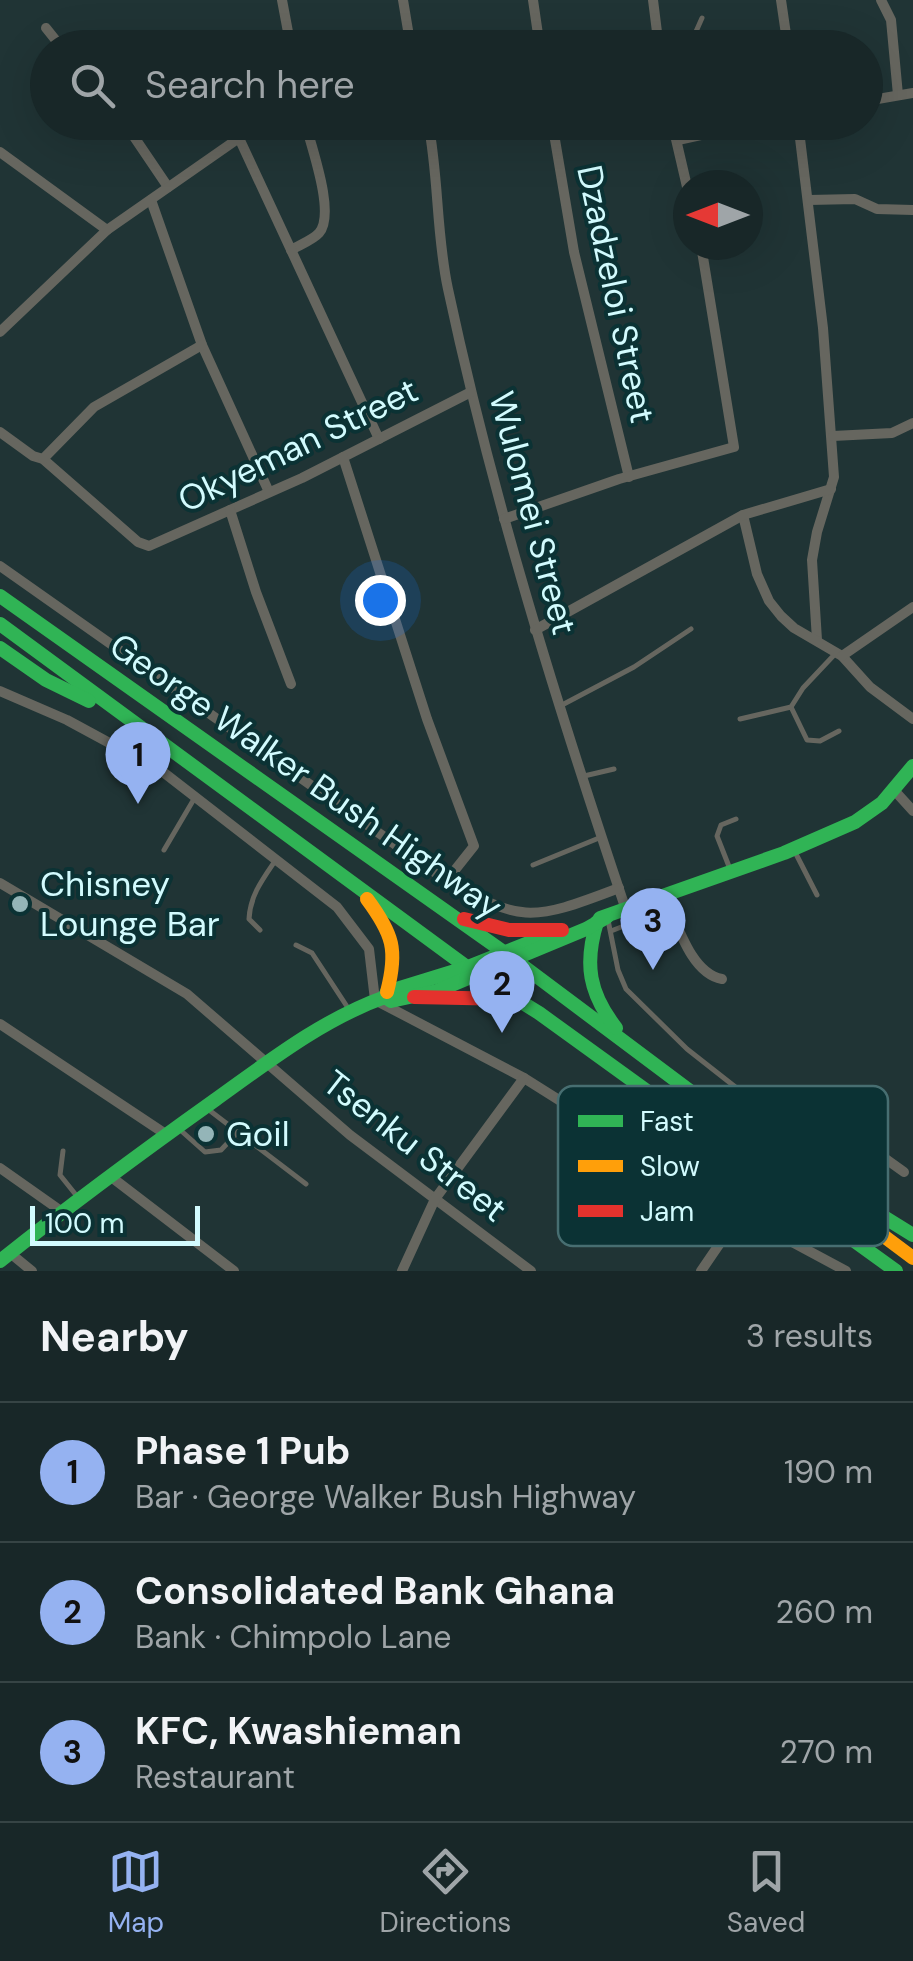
<!DOCTYPE html>
<html lang="en">
<head>
<meta charset="utf-8">
<style>
  body { margin:0; font-family:"DM Sans",sans-serif; background:#212f30; color:#f1f3f6 }
  .compass { position:absolute; left:673px; top:170px; width:90px; height:90px; border-radius:50%; background:#182728; box-shadow:0 10px 40px #0002; rotate:270deg }
  .scale { position:absolute; left:30px; bottom:25px; width:170px; box-sizing:border-box; padding-left:10px; border:5px solid #d2fbfe; border-top:0; font-size:28px; line-height:35px; white-space:nowrap; color:#d2fbfe; -webkit-text-stroke:8px #0b3234; paint-order:stroke }
  .you { position:absolute; left:380px; top:600px; width:35px; height:35px; margin:-25px; border:8px solid #fff; border-radius:50%; background:#1a73e8; box-shadow:0 0 0 15px #1a73e833 }
  .badge { display:grid; place-items:center; width:65px; height:65px; border-radius:50%; background:#95b2f1; color:#111; font-size:32px; font-weight:700 }
  .pin { position:absolute; translate:-50% -82px; filter:drop-shadow(0 2px 5px #0008) }
  .pin::after { content:''; position:absolute; top:52px; width:35px; height:30px; background:inherit; clip-path:polygon(0 0,100% 0,50% 100%) }
  .list { margin:0; padding:0; list-style:none }
  h2 { display:flex; justify-content:space-between; align-items:center; height:130px; margin:0; padding:0 40px; font-size:42px }
  h2 small { font-size:32px; font-weight:400; color:#9fa5a8 }
  .list li { display:grid; grid-template-columns:65px 1fr auto; gap:30px; align-items:center; box-sizing:border-box; height:140px; padding:0 40px; border-top:2px solid #364445 }
  .list b { display:block; font-size:38px; white-space:nowrap }
  .list p { margin:0; font-size:32px; white-space:nowrap; color:#9fa5a8 }
  .list em { font-size:32px; font-style:normal; color:#9fa5a8 }
  .icon { flex:none; width:55px; height:55px; fill:none; stroke:currentColor; stroke-width:2; stroke-linecap:round; stroke-linejoin:round }
  .map { position:relative; flex:none; width:913px; height:1271px; overflow:hidden }
  .search { position:absolute; background:#182728; box-shadow:0 10px 40px #0002; left:30px; right:30px; top:30px; height:110px; display:flex; align-items:center; gap:25px; box-sizing:border-box; padding:0 35px; border-radius:55px; color:#9fa5a8; font-size:38px }
  .sheet { height:550px; background:#182728 }
  nav { display:flex; justify-content:space-around; align-items:center; box-sizing:border-box; height:140px; border-top:2px solid #364445; background:#182728; font-size:28px; color:#9fa5a8 }
  nav a { display:grid; justify-items:center; gap:5px }
  nav .on { color:#95b2f1 }
  .map>svg:first-child { display:block }
  .lines { fill:none; stroke-linecap:round; stroke-linejoin:round }
  .lane { stroke:#66665f; stroke-width:5 }
  .street { stroke:#66665f; stroke-width:10 }
  .fast { stroke:#30b455; stroke-width:14 }
  .slow { stroke:#ff9f0a; stroke-width:14 }
  .jam { stroke:#e5322d; stroke-width:14 }
  .poi-dot { fill:#94b5b8; stroke:#0b3234; stroke-width:4 }
  .labels { text-anchor:middle; dominant-baseline:central; stroke-width:8; stroke-linejoin:round; paint-order:stroke }
  .street-label { font-size:35px; fill:#d2fbfe; stroke:#0b3234 }
  .poi-label { font-size:35px; fill:#d2fbfe; stroke:#0b3234; text-anchor:start }
  .key { fill:#0b3234; stroke:#476e71; stroke-width:2.5 }
  .key-label { font-size:28px; fill:#d2fbfe }
</style>
</head>
<body>
<div class="map">
<svg width="913" height="1271" viewBox="0 0 913 1271">
  <rect width="100%" height="100%" fill="#203435"/>
  <g class="lines">
    <g class="lane">
      <path d="M661,41L694,36L702,18"/>
      <path d="M562,705L634,667L691,629"/>
      <path d="M791,707L807,740L820,741L839,731"/>
      <path d="M740,719L791,707L803,688L835,654"/>
      <path d="M584,776L614,769"/>
      <path d="M164,850L194,799"/>
      <path d="M795,852L817,895"/>
      <path d="M533,865L599,838"/>
      <path d="M730,869L717,836L721,825L736,819"/>
      <path d="M608,920L618,970L626,989L687,1049L804,1141"/>
      <path d="M260,930L249,919C250,896 262,880 275,861"/>
      <path d="M611,931L657,913L653,903"/>
      <path d="M296,945L312,953L348,1008"/>
      <path d="M209,1110L306,1184"/>
      <path d="M178,1128L205,1152L221,1150L238,1132"/>
      <path d="M63,1151L60,1175L76,1195"/>
      <path d="M602,1218L650,1159"/>
    </g>
    <g class="street">
      <path d="M282,0L291,48"/>
      <path d="M403,0L411,48"/>
      <path d="M533,0L540,48"/>
      <path d="M653,0L659,48"/>
      <path d="M781,0L788,48"/>
      <path d="M881,0L891,20L898,95"/>
      <path d="M46,28L62,48"/>
      <path d="M866,101L913,93"/>
      <path d="M124,122L168,187"/>
      <path d="M428,122C439,177 436,234 448,289C493,500 557,705 626,910"/>
      <path d="M552,122L574,252L629,477"/>
      <path d="M672,122L688,191"/>
      <path d="M798,122L823,328L834,477L817,532L812,560L817,640"/>
      <path d="M430,135L551,122"/>
      <path d="M678,140L760,122"/>
      <path d="M0,152L107,230"/>
      <path d="M151,200L202,345L269,492"/>
      <path d="M809,200L855,199L877,209L913,210"/>
      <path d="M291,250C299,245 313,240 319,233C336,214 311,146 305,122"/>
      <path d="M0,332L107,230L239,138L379,439"/>
      <path d="M0,432L33,456L43,459L138,542L149,546L302,478L471,392"/>
      <path d="M833,436L892,433L913,423"/>
      <path d="M343,457L427,719L474,846L447,880"/>
      <path d="M43,459L94,407L202,345"/>
      <path d="M230,510L256,592L291,684"/>
      <path d="M743,515L757,574L769,601L781,616L794,628L842,656L870,687L913,719"/>
      <path d="M504,519L619,479L734,447L701,245"/>
      <path d="M0,566L437,874C520,924 530,922 619,888"/>
      <path d="M535,630L743,515L831,489"/>
      <path d="M842,656L913,607"/>
      <path d="M0,691L67,720L163,772L337,907L369,949L375,1000L524,1078L740,1214L846,1271"/>
      <path d="M894,790L913,811"/>
      <path d="M0,883L187,994L350,1135L531,1271"/>
      <path d="M664,895C677,922 690,973 722,979"/>
      <path d="M0,1024L167,1135"/>
      <path d="M786,1162L827,1121L837,1124L904,1172"/>
      <path d="M0,1168L61,1211"/>
      <path d="M110,1176L234,1271"/>
      <path d="M10,1253L32,1271"/>
      <path d="M402,1271L435,1199L524,1078"/>
      <path d="M701,1271L740,1214"/>
    </g>
    <g class="fast">
      <path d="M0,596L515,960L778,1157"/>
      <path d="M0,624L479,976L539,1013L896,1271"/>
      <path d="M0,648L46,680L89,701"/>
      <path d="M600,918L784,853L855,822L882,803L913,766"/>
      <path d="M597,922C584,964 589,993 616,1028"/>
      <path d="M385,996L387,992L468,967L556,932"/>
      <path d="M842,1203L871,1209L913,1235"/>
      <path d="M0,1261C70,1205 142,1152 215,1100C268,1062 323,1019 385,997L391,1001L437,991L586,929L607,917"/>
    </g>
    <g class="slow">
      <path d="M367,899C393,934 398,950 387,992"/>
      <path d="M778,1157L913,1258"/>
    </g>
    <g class="jam">
      <path d="M464,919L509,930H562"/>
      <path d="M414,997L513,999"/>
    </g>
  </g>
  <g class="poi-dot">
    <circle cx="20" cy="904" r="10"/>
    <circle cx="206" cy="1134" r="10"/>
  </g>
  <g class="labels">
    <g class="street-label">
      <text transform="translate(616 294) rotate(78)">Dzadzeloi Street</text>
      <text transform="translate(298 445) rotate(-26)">Okyeman Street</text>
      <text transform="translate(533 513) rotate(75)">Wulomei Street</text>
      <text transform="translate(306 776) rotate(35)">George Walker Bush Highway</text>
      <text transform="translate(415 1146) rotate(38)">Tsenku Street</text>
    </g>
    <g class="poi-label">
      <text x="40" y="884">Chisney<tspan x="40" dy="40">Lounge Bar</tspan></text>
      <text x="226" y="1134">Goil</text>
    </g>
  </g>
  <rect x="558" y="1086" width="330" height="160" rx="15" class="key"/>
  <rect x="578" y="1115" width="45" height="12" fill="#30b455"/>
  <rect x="578" y="1160" width="45" height="12" fill="#ff9f0a"/>
  <rect x="578" y="1205" width="45" height="12" fill="#e5322d"/>
  <g class="key-label">
    <text x="640" y="1131">Fast</text>
    <text x="640" y="1176">Slow</text>
    <text x="640" y="1221">Jam</text>
  </g>
</svg>
<svg class="compass" viewBox="-18 -18 36 36"><path d="M0-13l5 13h-10z" fill="#e53935"/><path d="M0 13l5-13h-10z" fill="#9fa5a8"/></svg>
<div class="scale">100 m</div>
<div class="you"></div>
<div class="pin badge" style="left:138px;top:804px">1</div>
<div class="pin badge" style="left:502px;top:1033px">2</div>
<div class="pin badge" style="left:653px;top:970px">3</div>
<div class="search"><svg class="icon" aria-label="search" viewBox="0 0 24 24"><circle cx="10" cy="10" r="6"/><path d="M15 15l6 6"/></svg>Search here</div>
</div>
<section class="sheet">
<h2>Nearby<small>3 results</small></h2>
<ul class="list">
<li><span class="badge">1</span><div><b>Phase 1 Pub</b><p>Bar · George Walker Bush Highway</p></div><em>190 m</em></li>
<li><span class="badge">2</span><div><b>Consolidated Bank Ghana</b><p>Bank · Chimpolo Lane</p></div><em>260 m</em></li>
<li><span class="badge">3</span><div><b>KFC, Kwashieman</b><p>Restaurant</p></div><em>270 m</em></li>
</ul>
</section>
<nav>
<a class="on"><svg class="icon" aria-label="map" viewBox="0 0 24 24"><path d="M3 6l6-2 6 2 6-2v14l-6 2-6-2-6 2zM9 4v14M15 6v14"/></svg>Map</a>
<a><svg class="icon" aria-label="directions" viewBox="0 0 24 24"><path d="M12 3l9 9-9 9-9-9zM9 14v-3h6M13 9l2 2-2 2"/></svg>Directions</a>
<a><svg class="icon" aria-label="saved" viewBox="0 0 24 24"><path d="M7 4h10v16l-5-4-5 4z"/></svg>Saved</a>
</nav>
</body>
</html>
